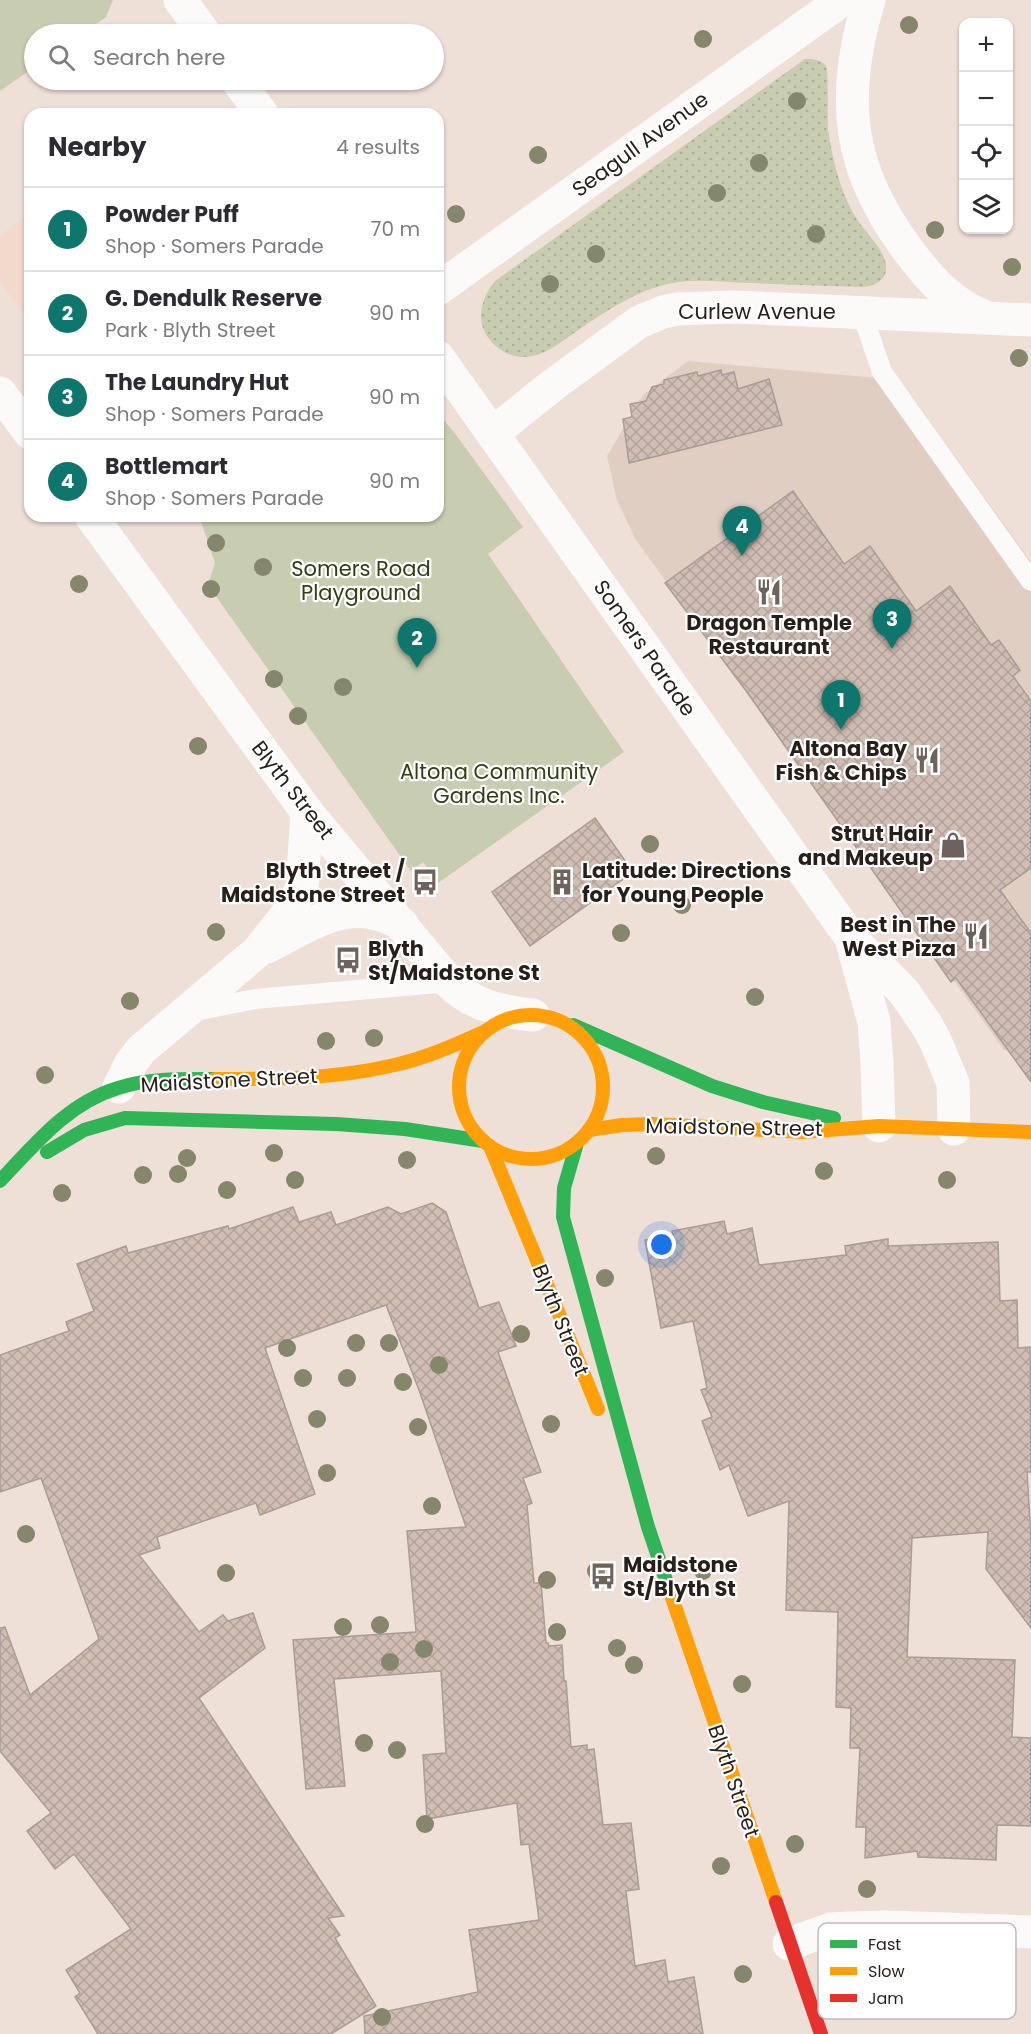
<!DOCTYPE html>
<html lang="en">
<head>
<meta charset="utf-8">
<style>
  body { margin:0; font-family:Poppins,sans-serif; background:#f7f7f7; color:#2b2b33 }
  .controls { position:absolute; right:18px; top:18px; display:grid; overflow:hidden; border-radius:12px; box-shadow:0 2px 4px #0004 }
  .controls button { width:54px; height:54px; display:grid; place-items:center; padding:0; border:0; border-bottom:2px solid #e1e1e2; background:#fff; color:#2b2b33; font:30px sans-serif }
  .you { position:absolute; left:662px; top:1245px; width:21px; height:21px; margin:-15px; border:4px solid #fff; border-radius:50%; background:#1a73e8; box-shadow:0 0 0 9px #1a73e833 }
  .badge { display:grid; place-items:center; width:39px; height:39px; border-radius:50%; background:#0f766e; color:#fff; font-size:20px; font-weight:700 }
  .pin { position:absolute; translate:-50% -50px; filter:drop-shadow(0 2px 3px #0008) }
  .pin::after { content:''; position:absolute; top:32px; width:21px; height:18px; background:inherit; clip-path:polygon(0 0,100% 0,50% 100%) }
  .list { margin:0; padding:0; list-style:none }
  h2 { display:flex; justify-content:space-between; align-items:center; height:78px; margin:0; padding:0 24px; font-size:26px }
  h2 small { font-size:20px; font-weight:400; color:#7c7c81 }
  .list li { display:grid; grid-template-columns:39px 1fr auto; gap:18px; align-items:center; box-sizing:border-box; height:84px; padding:0 24px; border-top:2px solid #e1e1e2 }
  .list b { display:block; font-size:22px; white-space:nowrap }
  .list p { margin:0; font-size:20px; white-space:nowrap; color:#7c7c81 }
  .list em { font-size:20px; font-style:normal; color:#7c7c81 }
  .icon { flex:none; width:33px; height:33px; fill:none; stroke:currentColor; stroke-width:2; stroke-linecap:round; stroke-linejoin:round }
  .map { position:relative; flex:none; width:1031px; height:2034px; overflow:hidden }
  .search { position:absolute; background:#fff; box-shadow:0 2px 4px #0004; left:24px; top:24px; width:420px; height:66px; display:flex; align-items:center; gap:15px; box-sizing:border-box; padding:0 21px; border-radius:33px; color:#7c7c81; font-size:22px }
  .panel { position:absolute; background:#fff; box-shadow:0 2px 4px #0004; left:24px; top:108px; width:420px; height:414px; border-radius:18px }
  .map>svg:first-child { display:block }
  .commercial { fill:#e0cec3 }
  .built { fill:#f2d9cb }
  .grass { fill:url(#grass-dots) }
  .green { fill:#c8ccb1 }
  .building { fill:url(#building-cross-hatch); stroke:#a89d97; stroke-width:1.5 }
  .lines { fill:none; stroke-linecap:round; stroke-linejoin:round }
  .lane { stroke:#fcfaf9; stroke-width:20 }
  .street { stroke:#fcfaf9; stroke-width:33 }
  .fast { stroke:#30b455; stroke-width:14 }
  .slow { stroke:#ff9f0a; stroke-width:14 }
  .jam { stroke:#e5322d; stroke-width:14 }
  .tree { fill:#84876c }
  .labels { text-anchor:middle; dominant-baseline:central; stroke-width:4.5; stroke-linejoin:round; paint-order:stroke }
  .street-label { font-size:21px; fill:#281f1a; stroke:#fff }
  .park-label { font-size:21px; fill:#2e3f14; stroke:#fff }
  .poi-label { font-size:21px; font-weight:bold; fill:#281f1a; stroke:#fff; text-anchor:end }
  .key { fill:#fff; stroke:#bebcba; stroke-width:1.5 }
  .key-label { font-size:16px; fill:#281f1a }
</style>
</head>
<body>
<div class="map">
<svg width="1031" height="2034" viewBox="0 0 1031 2034">
  <defs>
    <pattern id="grass-dots" width="8" height="8" patternUnits="userSpaceOnUse" patternTransform="scale(1.5)"><rect width="8" height="8" fill="#c8ccb1"/><path d="M2 2h.1M6 6h.1" fill="none" stroke="#acaf98" stroke-width="1.8" stroke-linecap="round"/></pattern>
    <pattern id="building-cross-hatch" width="8" height="8" patternUnits="userSpaceOnUse" patternTransform="scale(1.5)"><rect width="8" height="8" fill="#d0bdb3"/><path d="M0 0l8 8M0 8l8-8" fill="none" stroke="#b3a299"/></pattern>
  </defs>
  <rect width="100%" height="100%" fill="#eedfd7"/>
  <path class="commercial" d="M688,361L900,380L1031,562V1051L1004,1050L636,540L617,500L607,456L643,395Z"/>
  <path class="built" d="M30,213V307L22,312L0,281V236Z"/>
  <path class="grass" d="M805,59C812,59 821,59 826,66C829,72 827,118 828,130C833,162 842,199 861,225C870,237 887,253 886,269C886,281 873,286 863,287C826,286 788,285 750,283C719,282 690,277 660,286C631,294 605,312 580,329C563,340 545,357 524,357C504,358 482,339 481,318C480,306 487,290 495,281Z"/>
  <g class="green">
    <path d="M0,0H113L106,17L81,34H34V67L0,91Z"/>
    <path d="M438,414L454,432L523,527L488,554L624,752L438,883L423,862L411,871L208,585L215,563L199,516H438Z"/>
  </g>
  <g class="building">
    <path d="M721,370L722,375L734,372L738,389L769,379L782,425L629,463L623,419L632,417L630,404L646,401L652,387L664,384V380L697,372L698,376Z"/>
    <path d="M793,491L844,564L870,546L916,611L950,586L991,645L999,640L1020,670L1013,676L1031,701V868L1000,890L1031,933V1082L956,978L951,982L747,692L665,583Z"/>
    <path d="M595,818L633,872L530,946L492,892Z"/>
    <path d="M432,1203L446,1212L479,1308L499,1302L516,1346L498,1352L541,1472L523,1478L532,1503L527,1505L534,1583H541L546,1643H548L549,1646L562,1645L564,1681H566L571,1747L587,1745V1750L594,1749L603,1825L631,1823L639,1889L626,1891L635,1966L665,1960L668,1982L694,1977L703,2034H365L364,2016L478,1992L469,1930L539,1920L529,1844L521,1845L517,1803L427,1819L423,1755L446,1753L441,1671L334,1679L345,1786L306,1789L293,1640L416,1632L407,1531L466,1527L419,1390L386,1305L265,1348L315,1494L260,1515L256,1503L157,1537L160,1548L139,1555L199,1632L223,1615L228,1621L253,1613L265,1648L199,1698L344,1916L328,1918L340,1935L335,1938L376,2006L331,2034H98L75,1997L80,1993L66,1970L131,1929L74,1854L55,1869L27,1831L51,1813L0,1751V1628L5,1627L30,1695L99,1639L41,1478L0,1492V1355L69,1331L66,1322L94,1311L77,1264L126,1246L128,1253L228,1226L229,1229L293,1207L299,1222L331,1212L336,1225L388,1207L401,1214Z"/>
    <path d="M724,1221L727,1234L752,1228L759,1265L846,1255L845,1246L888,1239V1246L998,1242L1000,1301L1017,1300L1018,1348L1030,1347L1031,1472H1027L1031,1537V1628L986,1569L988,1532L912,1538L907,1657L1015,1660L1012,1737L1031,1738V1826L997,1825L996,1860L918,1857L917,1851L865,1858L866,1827H856L860,1748H850L851,1708L836,1707L838,1612L786,1610L789,1501L748,1516L729,1465L720,1470L702,1421L712,1417L701,1390L707,1388L693,1321L661,1328L645,1240L673,1235L672,1231Z"/>
  </g>
  <g class="lines">
    <g class="lane">
      <path d="M862,313L882,372L1031,581"/>
      <path d="M195,1011L255,999L449,982"/>
    </g>
    <g class="street">
      <path d="M180,0L205,34"/>
      <path d="M869,0C839,99 847,171 911,254C931,281 952,303 983,316"/>
      <path d="M237,80L262,114"/>
      <path d="M438,289L842,0"/>
      <path d="M438,357L851,938L904,992L926,1024L935,1040L953,1083L954,1129"/>
      <path d="M0,393L30,433"/>
      <path d="M493,433L553,385L639,322L663,312L677,309L733,307L1031,320"/>
      <path d="M91,516L307,812L449,982C471,1005 502,1012 533,1015"/>
      <path d="M852,942L874,1022L877,1063L879,1126"/>
      <path d="M267,947C297,932 331,908 367,912C379,913 391,919 402,924"/>
      <path d="M119,1087L131,1063L141,1050L257,952L289,912L302,887L307,812"/>
      <path d="M789,1944L831,1929L848,1928L888,1927L1031,1932"/>
    </g>
    <g class="fast">
      <path d="M573,1025L712,1086L763,1102L834,1118"/>
      <path d="M577,1143L564,1188L563,1217L648,1527L669,1589"/>
      <path d="M47,1152L84,1130L125,1118L336,1124L405,1129L483,1141"/>
      <path d="M0,1181C35,1144 68,1103 118,1088C149,1078 183,1079 215,1079"/>
    </g>
    <g class="slow">
      <circle cx="531" cy="1087" r="72"/>
      <path d="M215,1079C273,1079 334,1079 390,1066C424,1059 455,1045 486,1031"/>
      <path d="M589,1130L622,1125L653,1124L803,1132L879,1126L1031,1132"/>
      <path d="M490,1146L598,1409"/>
      <path d="M669,1589L776,1902"/>
    </g>
    <path class="jam" d="M776,1902L821,2034"/>
  </g>
  <g class="tree">
    <circle cx="909" cy="25" r="9"/>
    <circle cx="703" cy="39" r="9"/>
    <circle cx="797" cy="101" r="9"/>
    <circle cx="538" cy="155" r="9"/>
    <circle cx="759" cy="163" r="9"/>
    <circle cx="717" cy="193" r="9"/>
    <circle cx="456" cy="214" r="9"/>
    <circle cx="935" cy="230" r="9"/>
    <circle cx="816" cy="234" r="9"/>
    <circle cx="596" cy="254" r="9"/>
    <circle cx="1012" cy="267" r="9"/>
    <circle cx="550" cy="284" r="9"/>
    <circle cx="1019" cy="358" r="9"/>
    <circle cx="216" cy="543" r="9"/>
    <circle cx="263" cy="567" r="9"/>
    <circle cx="79" cy="584" r="9"/>
    <circle cx="211" cy="589" r="9"/>
    <circle cx="274" cy="679" r="9"/>
    <circle cx="343" cy="687" r="9"/>
    <circle cx="298" cy="716" r="9"/>
    <circle cx="198" cy="746" r="9"/>
    <circle cx="650" cy="844" r="9"/>
    <circle cx="682" cy="905" r="9"/>
    <circle cx="216" cy="932" r="9"/>
    <circle cx="621" cy="933" r="9"/>
    <circle cx="755" cy="997" r="9"/>
    <circle cx="130" cy="1001" r="9"/>
    <circle cx="374" cy="1038" r="9"/>
    <circle cx="326" cy="1041" r="9"/>
    <circle cx="45" cy="1075" r="9"/>
    <circle cx="274" cy="1153" r="9"/>
    <circle cx="656" cy="1156" r="9"/>
    <circle cx="187" cy="1158" r="9"/>
    <circle cx="407" cy="1160" r="9"/>
    <circle cx="824" cy="1171" r="9"/>
    <circle cx="178" cy="1174" r="9"/>
    <circle cx="143" cy="1175" r="9"/>
    <circle cx="295" cy="1180" r="9"/>
    <circle cx="947" cy="1180" r="9"/>
    <circle cx="227" cy="1190" r="9"/>
    <circle cx="62" cy="1193" r="9"/>
    <circle cx="605" cy="1278" r="9"/>
    <circle cx="521" cy="1334" r="9"/>
    <circle cx="356" cy="1343" r="9"/>
    <circle cx="389" cy="1343" r="9"/>
    <circle cx="287" cy="1348" r="9"/>
    <circle cx="439" cy="1365" r="9"/>
    <circle cx="303" cy="1378" r="9"/>
    <circle cx="347" cy="1378" r="9"/>
    <circle cx="403" cy="1382" r="9"/>
    <circle cx="317" cy="1419" r="9"/>
    <circle cx="551" cy="1424" r="9"/>
    <circle cx="418" cy="1427" r="9"/>
    <circle cx="327" cy="1473" r="9"/>
    <circle cx="432" cy="1506" r="9"/>
    <circle cx="26" cy="1534" r="9"/>
    <circle cx="596" cy="1571" r="9"/>
    <circle cx="703" cy="1571" r="9"/>
    <circle cx="226" cy="1573" r="9"/>
    <circle cx="547" cy="1580" r="9"/>
    <circle cx="380" cy="1625" r="9"/>
    <circle cx="343" cy="1627" r="9"/>
    <circle cx="557" cy="1632" r="9"/>
    <circle cx="617" cy="1648" r="9"/>
    <circle cx="424" cy="1649" r="9"/>
    <circle cx="390" cy="1662" r="9"/>
    <circle cx="634" cy="1665" r="9"/>
    <circle cx="742" cy="1684" r="9"/>
    <circle cx="364" cy="1743" r="9"/>
    <circle cx="397" cy="1750" r="9"/>
    <circle cx="425" cy="1824" r="9"/>
    <circle cx="795" cy="1844" r="9"/>
    <circle cx="721" cy="1866" r="9"/>
    <circle cx="867" cy="1889" r="9"/>
    <circle cx="743" cy="1974" r="9"/>
    <circle cx="382" cy="2017" r="9"/>
  </g>
  <defs>
    <g id="restaurant-bare" transform="scale(2.07)"><path d="M-5-6h1v4h1v-4h1v4h1v-4h1v5L-1.5 .5V6h-2V.5L-5-1ZM5-6V6H3V1.5H1.5Q1.5-4 5-6Z" fill="#6d625c" stroke="#fff" stroke-width="2.5" paint-order="stroke"/></g>
    <g id="shop-bare" transform="scale(2.07)"><path d="M-5-2.5h2.3a2.7 3.5 0 0 1 5.4 0H5L5.5 6h-11ZM-1.5-2.5h3a1.5 2.3 0 0 0-3 0Z" fill="#6d625c" stroke="#fff" stroke-width="2.5" paint-order="stroke"/></g>
    <g id="bus-bare" transform="scale(2.07)"><path d="M-5-6H5V4H4V6H2V4H-2V6H-4V4H-5ZM-3.5-4V0h7V-4ZM-3.5 1.2v1.5H-2V1.2ZM2 1.2v1.5H3.5V1.2Z" fill="#6d625c" stroke="#fff" stroke-width="2.5" paint-order="stroke"/></g>
    <g id="building-bare" transform="scale(2.07)"><path d="M-4-6H4V6H1V3H-1V6H-4ZM-2.5-4.3h1.7v1.8h-1.7ZM.8-4.3h1.7v1.8H.8ZM-2.5-1h1.7V.8h-1.7ZM.8-1h1.7V.8H.8Z" fill="#6d625c" stroke="#fff" stroke-width="2.5" paint-order="stroke"/></g>
  </defs>
  <g fill-rule="evenodd">
    <use href="#restaurant-bare" x="769" y="592"/>
    <use href="#restaurant-bare" x="927" y="760"/>
    <use href="#shop-bare" x="953" y="845"/>
    <use href="#bus-bare" x="425" y="882"/>
    <use href="#building-bare" x="562" y="882"/>
    <use href="#restaurant-bare" x="976" y="936"/>
    <use href="#bus-bare" x="348" y="960"/>
    <use href="#bus-bare" x="603" y="1576"/>
  </g>
  <g class="labels">
    <g class="street-label">
      <text transform="translate(640 144) rotate(-36)">Seagull Avenue</text>
      <text x="757" y="311">Curlew Avenue</text>
      <text transform="translate(645 648) rotate(55)">Somers Parade</text>
      <text transform="translate(293 790) rotate(52)">Blyth Street</text>
      <text transform="translate(229 1080) rotate(-3)">Maidstone Street</text>
      <text transform="translate(734 1127) rotate(1)">Maidstone Street</text>
      <text transform="translate(561 1320) rotate(68)">Blyth Street</text>
      <text transform="translate(734 1781) rotate(71)">Blyth Street</text>
    </g>
    <g class="park-label">
      <text x="361" y="568">Somers Road<tspan x="361" dy="24">Playground</tspan></text>
      <text x="499" y="771">Altona Community<tspan x="499" dy="24">Gardens Inc.</tspan></text>
    </g>
    <g class="poi-label">
      <text x="769" y="622" text-anchor="middle">Dragon Temple<tspan x="769" dy="24">Restaurant</tspan></text>
      <text x="907" y="748">Altona Bay<tspan x="907" dy="24">Fish &amp; Chips</tspan></text>
      <text x="933" y="833">Strut Hair<tspan x="933" dy="24">and Makeup</tspan></text>
      <text x="405" y="870">Blyth Street /<tspan x="405" dy="24">Maidstone Street</tspan></text>
      <text x="582" y="870" text-anchor="start">Latitude: Directions<tspan x="582" dy="24">for Young People</tspan></text>
      <text x="956" y="924">Best in The<tspan x="956" dy="24">West Pizza</tspan></text>
      <text x="368" y="948" text-anchor="start">Blyth<tspan x="368" dy="24">St/Maidstone St</tspan></text>
      <text x="623" y="1564" text-anchor="start">Maidstone<tspan x="623" dy="24">St/Blyth St</tspan></text>
    </g>
  </g>
  <rect x="818" y="1923" width="198" height="96" rx="9" class="key"/>
  <rect x="830" y="1940" width="27" height="8" fill="#30b455"/>
  <rect x="830" y="1967" width="27" height="8" fill="#ff9f0a"/>
  <rect x="830" y="1994" width="27" height="8" fill="#e5322d"/>
  <g class="key-label">
    <text x="868" y="1950">Fast</text>
    <text x="868" y="1977">Slow</text>
    <text x="868" y="2004">Jam</text>
  </g>
</svg>
<div class="controls">
<button>+</button>
<button>−</button>
<button><svg class="icon" aria-label="locate" viewBox="0 0 24 24"><circle cx="12" cy="12" r="6"/><path d="M12 2v4M12 18v4M2 12h4M18 12h4"/></svg></button>
<button><svg class="icon" aria-label="layers" viewBox="0 0 24 24"><path d="M12 4l9 5-9 5-9-5zM3 14l9 5 9-5"/></svg></button>
</div>
<div class="you"></div>
<div class="pin badge" style="left:841px;top:730px">1</div>
<div class="pin badge" style="left:417px;top:668px">2</div>
<div class="pin badge" style="left:892px;top:649px">3</div>
<div class="pin badge" style="left:742px;top:556px">4</div>
<div class="search"><svg class="icon" aria-label="search" viewBox="0 0 24 24"><circle cx="10" cy="10" r="6"/><path d="M15 15l6 6"/></svg>Search here</div>
<section class="panel">
<h2>Nearby<small>4 results</small></h2>
<ul class="list">
<li><span class="badge">1</span><div><b>Powder Puff</b><p>Shop · Somers Parade</p></div><em>70 m</em></li>
<li><span class="badge">2</span><div><b>G. Dendulk Reserve</b><p>Park · Blyth Street</p></div><em>90 m</em></li>
<li><span class="badge">3</span><div><b>The Laundry Hut</b><p>Shop · Somers Parade</p></div><em>90 m</em></li>
<li><span class="badge">4</span><div><b>Bottlemart</b><p>Shop · Somers Parade</p></div><em>90 m</em></li>
</ul>
</section>
</div>
</body>
</html>
